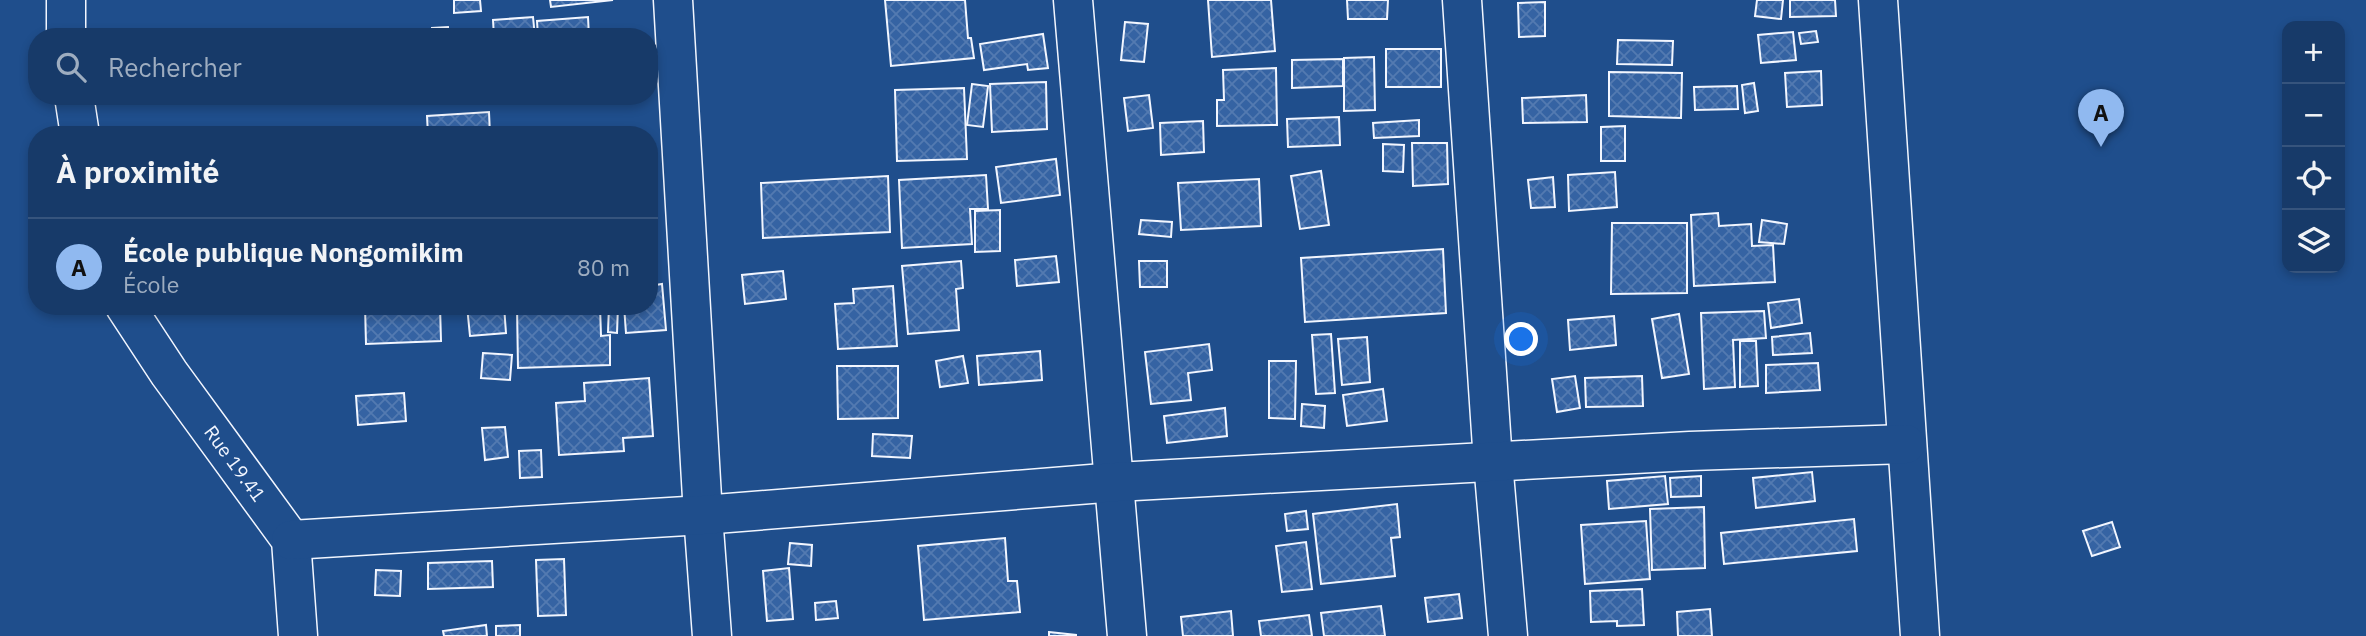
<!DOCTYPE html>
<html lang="fr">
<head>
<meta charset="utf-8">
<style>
  body { margin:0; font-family:"IBM Plex Sans",sans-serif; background:#20416f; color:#f1f3f6 }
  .controls { position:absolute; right:21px; top:21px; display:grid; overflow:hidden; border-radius:14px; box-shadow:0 4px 10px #0003 }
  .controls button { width:63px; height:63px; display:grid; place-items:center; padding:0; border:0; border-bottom:2px solid #36547d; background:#173a69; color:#f1f3f6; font:35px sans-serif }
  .you { position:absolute; left:1522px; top:340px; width:24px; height:24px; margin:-18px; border:5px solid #fff; border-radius:50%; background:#1a73e8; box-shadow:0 0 0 10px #1a73e833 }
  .badge { display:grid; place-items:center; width:46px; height:46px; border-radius:50%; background:#90b9f0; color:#111; font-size:23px; font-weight:700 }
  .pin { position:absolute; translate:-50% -58px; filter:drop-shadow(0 2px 4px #0008) }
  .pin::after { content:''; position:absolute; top:37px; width:24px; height:21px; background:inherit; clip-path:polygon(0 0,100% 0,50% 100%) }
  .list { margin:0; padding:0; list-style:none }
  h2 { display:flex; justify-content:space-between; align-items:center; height:91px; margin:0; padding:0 28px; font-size:30px }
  h2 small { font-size:23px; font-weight:400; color:#9eadc0 }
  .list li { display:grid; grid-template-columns:46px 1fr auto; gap:21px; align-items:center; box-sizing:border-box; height:98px; padding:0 28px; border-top:2px solid #36547d }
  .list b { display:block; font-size:26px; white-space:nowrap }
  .list p { margin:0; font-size:23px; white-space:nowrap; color:#9eadc0 }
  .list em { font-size:23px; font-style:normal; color:#9eadc0 }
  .icon { flex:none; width:38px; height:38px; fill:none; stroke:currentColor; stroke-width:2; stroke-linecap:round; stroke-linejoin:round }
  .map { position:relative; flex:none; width:2366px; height:636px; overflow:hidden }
  .search { position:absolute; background:#173a69; box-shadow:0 4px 10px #0003; left:28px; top:28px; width:630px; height:77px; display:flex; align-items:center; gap:18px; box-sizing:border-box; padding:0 24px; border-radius:28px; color:#9eadc0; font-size:26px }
  .panel { position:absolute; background:#173a69; box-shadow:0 4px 10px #0003; left:28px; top:126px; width:630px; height:189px; border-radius:28px }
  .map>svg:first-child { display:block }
  .building { fill:url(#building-cross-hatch); stroke:#f2f6ff; stroke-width:2 }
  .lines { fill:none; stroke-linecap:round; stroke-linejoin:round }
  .minor-casing { stroke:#f2f6ff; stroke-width:41 }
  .minor { stroke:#1f4e8c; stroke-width:38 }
  .labels { text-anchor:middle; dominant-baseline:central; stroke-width:5; stroke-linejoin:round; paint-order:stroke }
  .street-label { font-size:19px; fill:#f2f6ff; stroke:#1f4e8c }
</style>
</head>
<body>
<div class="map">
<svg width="2366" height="636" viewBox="0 0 2366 636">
  <defs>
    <pattern id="building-cross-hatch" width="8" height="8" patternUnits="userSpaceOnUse" patternTransform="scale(1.75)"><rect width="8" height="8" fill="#3563a3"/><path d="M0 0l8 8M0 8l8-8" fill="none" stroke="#537ab1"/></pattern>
  </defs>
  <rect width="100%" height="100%" fill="#1f4e8c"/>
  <g class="building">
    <path d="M454,0H480L481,11L454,13Z"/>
    <path d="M550,0H613L551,7Z"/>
    <path d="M885,0H965L968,38H971L974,58L891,66Z"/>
    <path d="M1208,0H1271L1275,51L1212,57Z"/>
    <path d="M1347,0H1388L1387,19H1348Z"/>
    <path d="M1757,0H1783L1781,19L1755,16Z"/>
    <path d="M1790,0H1835L1836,16L1790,17Z"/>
    <path d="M1545,2V36L1519,37L1518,3Z"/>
    <path d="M533,17L535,37H494L493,20Z"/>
    <path d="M588,17L589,37H538L537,21Z"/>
    <path d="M1125,22L1148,24L1144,62L1121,60Z"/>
    <path d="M448,27L449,37H432V28Z"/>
    <path d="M1816,31L1818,42L1801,44L1799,33Z"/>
    <path d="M1793,32L1796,60L1761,63L1758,35Z"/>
    <path d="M1043,34L1048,68L1028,70L1027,64L984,70L980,44Z"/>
    <path d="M1618,40L1673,41L1672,65L1617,64Z"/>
    <rect x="1386" y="49" width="55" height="38"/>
    <path d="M1374,57L1375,110L1344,111V58Z"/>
    <path d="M1343,59V86L1292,88V60Z"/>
    <path d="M1276,68L1277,125L1217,126V100H1224L1223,70Z"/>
    <path d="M1821,71L1822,105L1787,107L1785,73Z"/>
    <path d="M1609,72L1682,73L1681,118L1609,116Z"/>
    <path d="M1046,82L1047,129L992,132L990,84Z"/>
    <path d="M1754,83L1758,111L1745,113L1742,85Z"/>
    <path d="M972,84L988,86L983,127L967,125Z"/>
    <path d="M1737,86L1738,109L1695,110L1694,87Z"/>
    <path d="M964,88L967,159L897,161L895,90Z"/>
    <path d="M1149,95L1153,128L1128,131L1124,98Z"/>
    <path d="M1586,95L1587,122L1523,123L1522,98Z"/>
    <path d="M489,112L490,135H428L427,116Z"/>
    <path d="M1339,117L1340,145L1288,147L1287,119Z"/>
    <path d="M1419,120V136L1374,138L1373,123Z"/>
    <path d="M1203,121L1204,152L1161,155L1160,123Z"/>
    <path d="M1625,126V161H1601V127Z"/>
    <path d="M1412,143H1447L1448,184L1413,186Z"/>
    <path d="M1383,144L1404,145L1403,172L1383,171Z"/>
    <path d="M1056,159L1060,195L1001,203L996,167Z"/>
    <path d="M1321,171L1329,225L1300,229L1291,176Z"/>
    <path d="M1615,172L1617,207L1569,211L1568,175Z"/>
    <path d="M986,175L988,209H970L972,244L902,248L899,180Z"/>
    <path d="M888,176L890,232L763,238L761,183Z"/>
    <path d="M1553,177L1555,207L1531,208L1528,180Z"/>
    <path d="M1259,179L1261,226L1181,230L1178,183Z"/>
    <path d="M1000,210V251L975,252V211Z"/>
    <path d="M1718,213L1719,226L1751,224L1752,246L1773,245L1775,282L1694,286L1691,215Z"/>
    <path d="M1141,220L1172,222L1171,237L1139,234Z"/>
    <path d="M1762,220L1787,224L1784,244L1759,242Z"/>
    <path d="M1612,223H1687V293L1611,294Z"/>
    <path d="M1443,249L1446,313L1305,322L1301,258Z"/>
    <path d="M1056,256L1059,282L1017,286L1015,260Z"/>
    <path d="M961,261L963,288L956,289L959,330L908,334L902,266Z"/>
    <path d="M1139,261H1167V287H1140Z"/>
    <path d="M783,271L786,299L745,304L742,275Z"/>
    <path d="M662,284L666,330L626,333L624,306H649V286Z"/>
    <path d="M893,286L897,346L838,349L835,304L854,303L853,289Z"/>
    <path d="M1799,299L1802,323L1771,328L1768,303Z"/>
    <path d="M365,306H440L441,341L366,344Z"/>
    <path d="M467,306H504L506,333L470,336Z"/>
    <path d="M517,306H600L601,336L610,335V365L518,368Z"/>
    <path d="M609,306H618L617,333L608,332Z"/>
    <path d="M1764,311L1766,338L1733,340L1735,387L1704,389L1701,313Z"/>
    <path d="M1679,314L1689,374L1662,378L1652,319Z"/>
    <path d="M1614,316L1616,345L1570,350L1568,320Z"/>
    <path d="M1810,333L1812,353L1773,355L1772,337Z"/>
    <path d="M1331,334L1335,393L1316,394L1312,335Z"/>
    <path d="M1367,337L1370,382L1342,385L1338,339Z"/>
    <path d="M1740,341H1756L1758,386L1740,387Z"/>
    <path d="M1209,344L1212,370L1188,373L1191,400L1151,404L1145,352Z"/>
    <path d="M1040,351L1042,380L979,385L977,356Z"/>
    <path d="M483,353L512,355L510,380L481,378Z"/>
    <path d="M963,356L968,383L940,387L936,361Z"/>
    <path d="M1269,361H1296L1295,419L1269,418Z"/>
    <path d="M1818,363L1820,390L1766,393V365Z"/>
    <path d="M837,366H898V418L838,419Z"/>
    <path d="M1575,376L1580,408L1557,412L1552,379Z"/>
    <path d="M1642,376L1643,406L1586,407L1585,378Z"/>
    <path d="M649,378L653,436L623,438L624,451L559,455L556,403L585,401L584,383Z"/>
    <path d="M1383,389L1387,421L1347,426L1343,395Z"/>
    <path d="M404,393L406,421L358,425L356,396Z"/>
    <path d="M1302,404L1325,406L1324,428L1301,426Z"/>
    <path d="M1225,408L1227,436L1167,443L1164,416Z"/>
    <path d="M505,427L508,457L485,460L482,428Z"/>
    <path d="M873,434L912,436L910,458L872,456Z"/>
    <path d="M541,450L542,477L520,478L519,451Z"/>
    <path d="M1812,472L1815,501L1756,508L1753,478Z"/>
    <path d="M1665,476L1668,504L1609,509L1607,481Z"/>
    <path d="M1701,476V496L1671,497L1670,478Z"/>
    <path d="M1397,504L1400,537L1391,538L1395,576L1321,584L1313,514Z"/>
    <path d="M1704,507L1705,568L1652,570L1650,509Z"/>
    <path d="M1306,511L1308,529L1287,531L1285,514Z"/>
    <path d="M1854,519L1857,551L1724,564L1721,533Z"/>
    <path d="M1646,521L1650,579L1585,584L1581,525Z"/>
    <path d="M2112,522L2120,547L2092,556L2083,531Z"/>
    <path d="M1005,538L1008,581H1017L1020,612L924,620L918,546Z"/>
    <path d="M1306,542L1312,589L1282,592L1276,546Z"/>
    <path d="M790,543L812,545L811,566L788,564Z"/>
    <path d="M564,559L566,615L538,616L536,560Z"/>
    <path d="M492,561L493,587L428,589V563Z"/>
    <path d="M789,568L793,619L767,621L763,571Z"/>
    <path d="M376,570L401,571L400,596L375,595Z"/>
    <path d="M1642,589L1644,625L1617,626V621L1591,622L1590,591Z"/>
    <path d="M1459,594L1462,618L1428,622L1425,598Z"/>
    <path d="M836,601L838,618L816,620L815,603Z"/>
    <path d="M1381,606L1385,636H1324L1321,613Z"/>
    <path d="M1710,609L1712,636H1678L1677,612Z"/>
    <path d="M1231,611L1233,636H1183L1181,617Z"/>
    <path d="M1309,615L1312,636H1261L1259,621Z"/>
    <path d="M486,625L487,636H444L443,631Z"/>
    <path d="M520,625V636H496V626Z"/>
    <path d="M1049,632L1076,635V636H1049Z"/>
  </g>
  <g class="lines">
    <g class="minor-casing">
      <g id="minor">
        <path d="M66,0V37"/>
        <path d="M673,0L703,515L712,636"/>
        <path d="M1073,0L1127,636"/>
        <path d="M1462,0L1493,462L1508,636"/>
        <path d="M1878,0L1920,636"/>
        <path d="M74,96L80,135"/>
        <path id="s1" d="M125,306L169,373L291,540L298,636"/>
        <path d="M291,540L703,515L1116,482L1690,451L1906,444"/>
      </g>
    </g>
    <use href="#minor" class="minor"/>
  </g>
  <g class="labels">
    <g class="street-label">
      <text stroke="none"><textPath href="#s1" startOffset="192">Rue 19.41</textPath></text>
    </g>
  </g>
</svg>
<div class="controls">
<button>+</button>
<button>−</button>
<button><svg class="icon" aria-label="locate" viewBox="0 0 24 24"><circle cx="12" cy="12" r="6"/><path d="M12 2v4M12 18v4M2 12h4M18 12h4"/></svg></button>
<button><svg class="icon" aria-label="layers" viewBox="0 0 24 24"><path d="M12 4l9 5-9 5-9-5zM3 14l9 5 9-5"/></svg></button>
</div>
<div class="you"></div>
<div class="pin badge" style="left:2101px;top:147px">A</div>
<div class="search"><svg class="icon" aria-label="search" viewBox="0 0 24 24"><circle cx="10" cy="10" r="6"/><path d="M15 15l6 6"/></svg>Rechercher</div>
<section class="panel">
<h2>À proximité<small></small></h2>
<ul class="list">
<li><span class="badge">A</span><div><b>École publique Nongomikim</b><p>École</p></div><em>80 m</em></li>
</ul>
</section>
</div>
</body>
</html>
